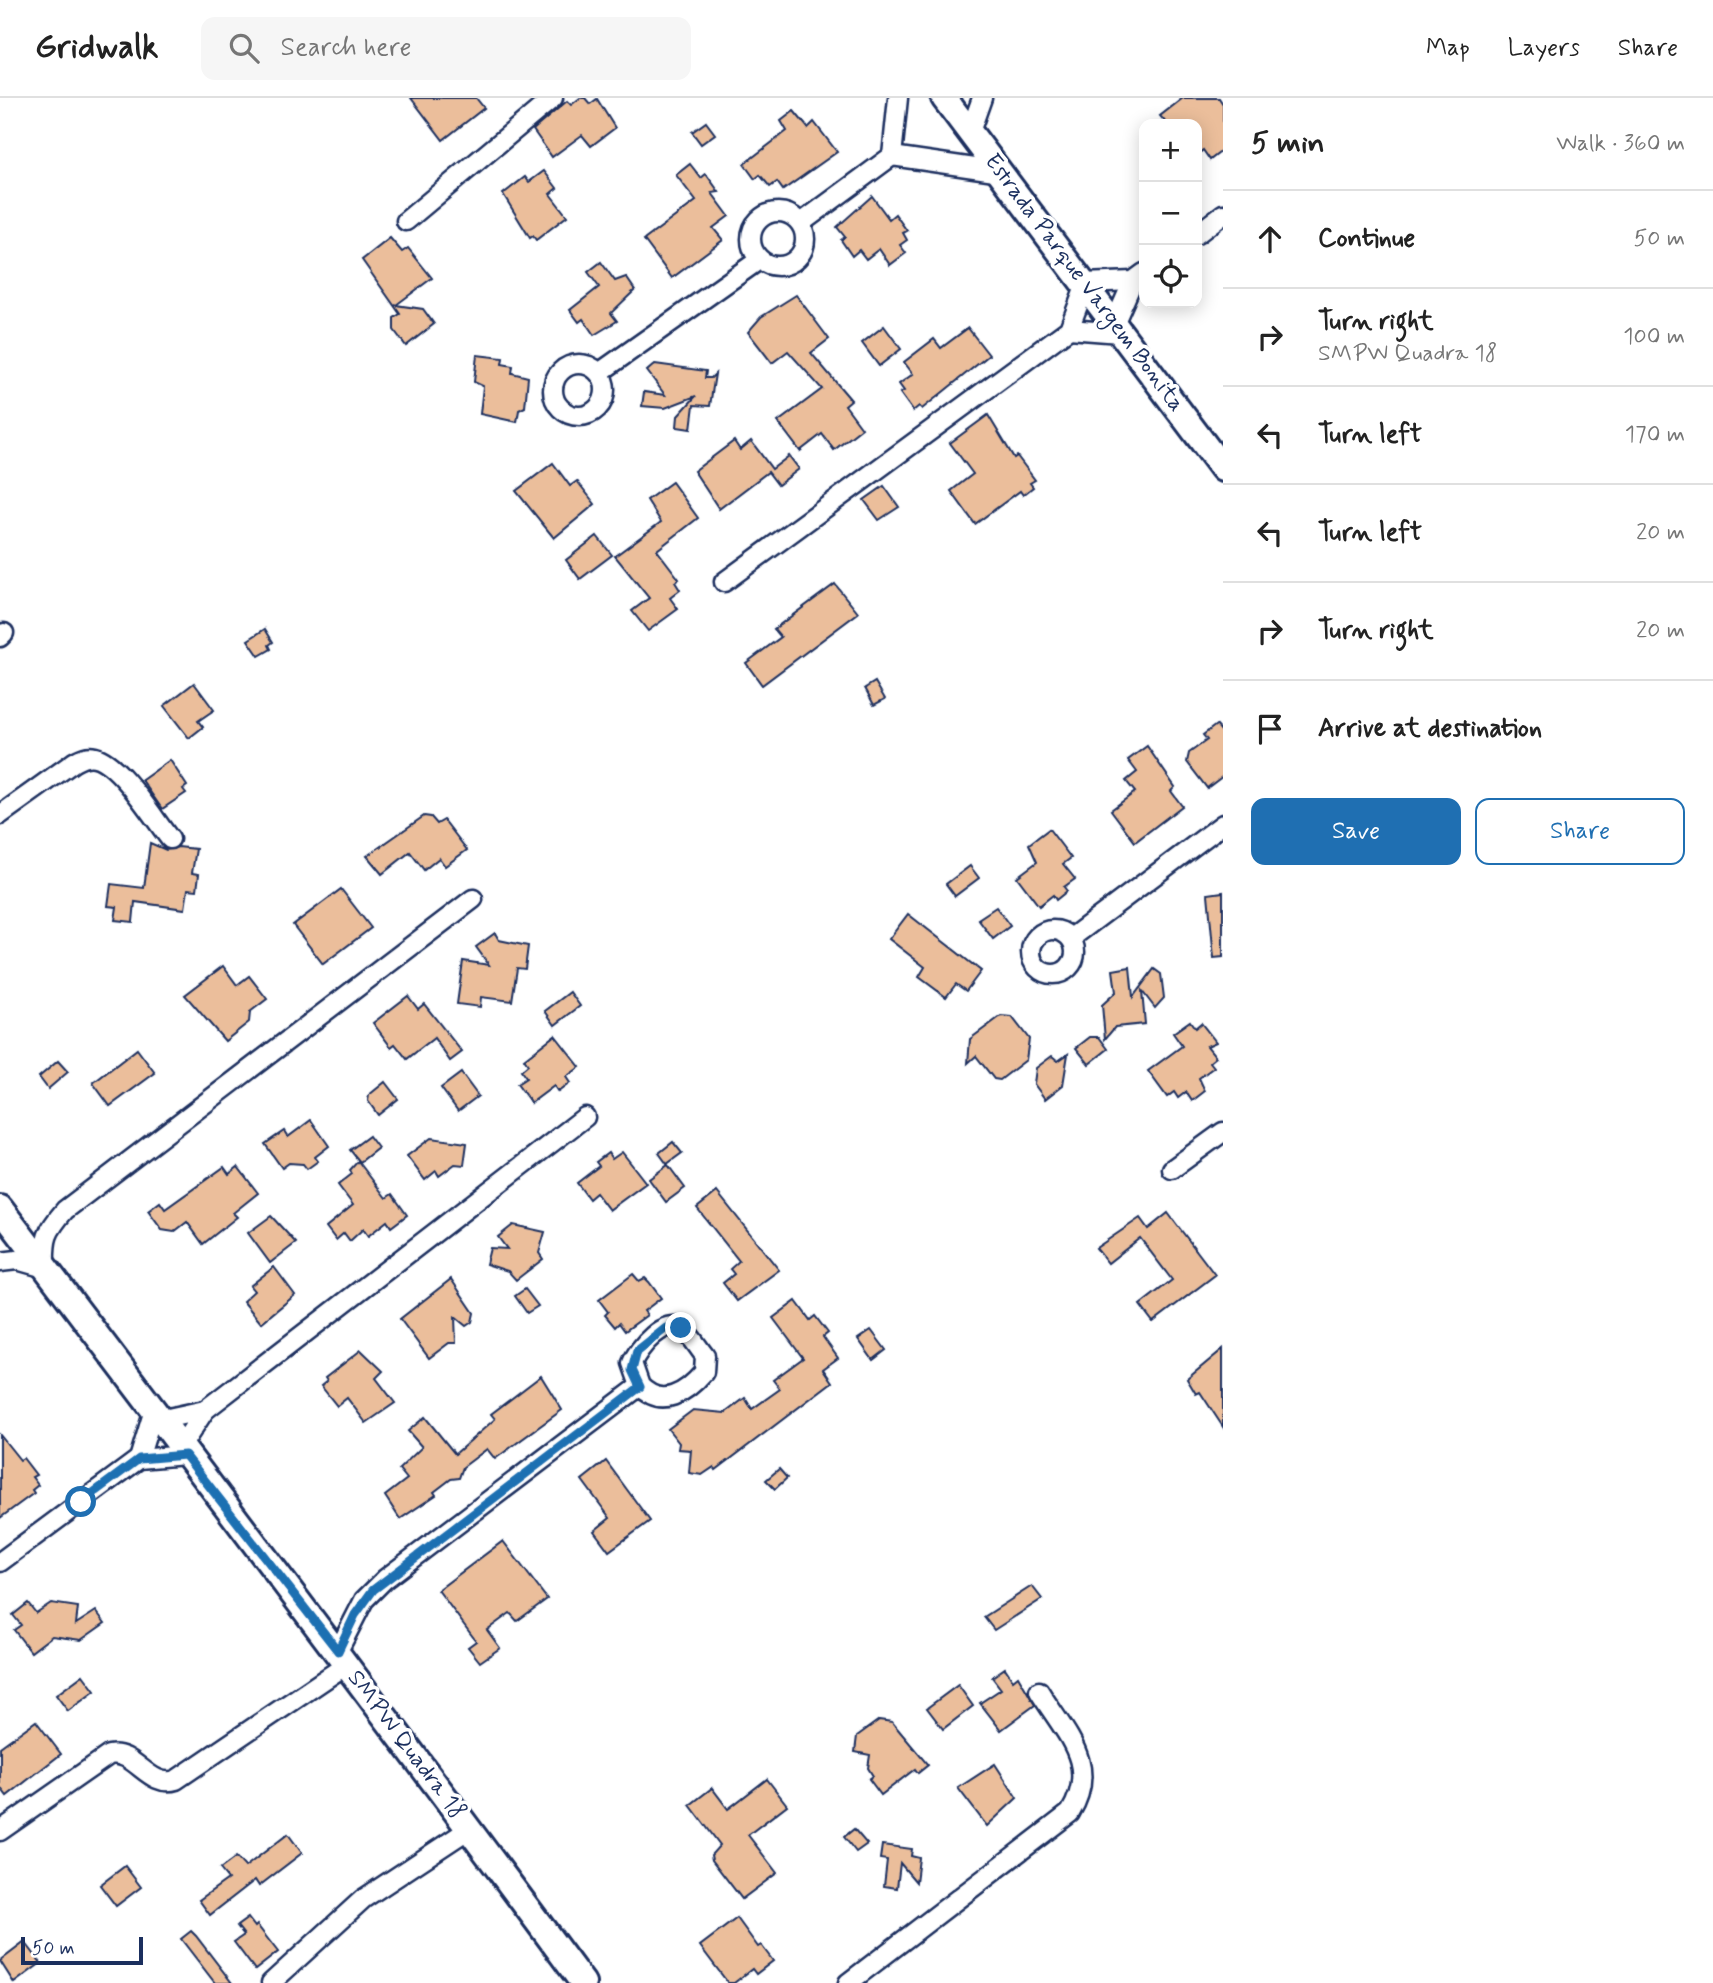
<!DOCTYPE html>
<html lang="en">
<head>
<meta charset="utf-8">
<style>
  body { margin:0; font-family:Mynerve,sans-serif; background:#f6f6f6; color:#222 }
  .controls { position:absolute; right:21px; top:21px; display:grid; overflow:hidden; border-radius:14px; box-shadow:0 4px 18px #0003 }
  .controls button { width:63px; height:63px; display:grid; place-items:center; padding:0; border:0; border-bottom:2px solid #e0e0e0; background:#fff; color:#222; font:35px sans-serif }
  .scale { position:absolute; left:21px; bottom:18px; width:122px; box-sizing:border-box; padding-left:7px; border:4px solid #1b2f5e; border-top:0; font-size:19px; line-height:24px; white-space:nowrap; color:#1b2f5e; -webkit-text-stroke:5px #fff; paint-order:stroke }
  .stop { position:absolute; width:21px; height:21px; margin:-16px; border:5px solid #1f6fb2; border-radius:50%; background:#fff }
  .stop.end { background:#1f6fb2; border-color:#fff; box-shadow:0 2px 7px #0008 }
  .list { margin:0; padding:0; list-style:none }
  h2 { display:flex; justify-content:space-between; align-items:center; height:91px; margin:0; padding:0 28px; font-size:30px }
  h2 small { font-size:23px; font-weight:400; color:#767676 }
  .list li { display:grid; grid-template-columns:46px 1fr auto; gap:21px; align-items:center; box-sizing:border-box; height:98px; padding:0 28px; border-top:2px solid #e0e0e0 }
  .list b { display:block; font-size:26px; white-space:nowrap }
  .list p { margin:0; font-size:23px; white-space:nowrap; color:#767676 }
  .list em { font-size:23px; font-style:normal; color:#767676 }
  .actions { display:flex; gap:14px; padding:21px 28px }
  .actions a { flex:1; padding:16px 0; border:2px solid #1f6fb2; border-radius:14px; text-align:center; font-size:24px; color:#1f6fb2 }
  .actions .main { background:#1f6fb2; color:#fff }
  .icon { flex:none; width:38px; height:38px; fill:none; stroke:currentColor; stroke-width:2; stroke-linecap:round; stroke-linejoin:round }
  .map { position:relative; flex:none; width:1223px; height:1885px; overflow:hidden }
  header { display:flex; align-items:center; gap:42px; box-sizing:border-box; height:98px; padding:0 35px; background:#fff; border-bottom:2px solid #e0e0e0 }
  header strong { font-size:33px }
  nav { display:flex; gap:38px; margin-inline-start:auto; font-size:24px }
  .search { width:490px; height:63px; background:#f6f6f6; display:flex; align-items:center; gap:18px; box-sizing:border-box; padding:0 24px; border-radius:14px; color:#767676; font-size:26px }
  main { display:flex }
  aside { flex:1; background:#fff }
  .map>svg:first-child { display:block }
  .building { fill:#ebbe9b; stroke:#1b2f5e; stroke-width:2 }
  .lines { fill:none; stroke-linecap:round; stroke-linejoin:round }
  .street-casing { stroke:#1b2f5e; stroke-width:23 }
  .secondary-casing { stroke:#1b2f5e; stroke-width:30 }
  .street { stroke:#fff; stroke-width:18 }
  .secondary { stroke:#fff; stroke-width:24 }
  .route { stroke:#1f6fb2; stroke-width:9 }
  .labels { text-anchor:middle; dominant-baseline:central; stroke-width:7; stroke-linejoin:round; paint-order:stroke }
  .street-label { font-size:23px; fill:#1b2f5e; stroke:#fff }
</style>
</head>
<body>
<header>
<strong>Gridwalk</strong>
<div class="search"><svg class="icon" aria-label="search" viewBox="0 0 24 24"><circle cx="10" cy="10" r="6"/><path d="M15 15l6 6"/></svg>Search here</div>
<nav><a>Map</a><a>Layers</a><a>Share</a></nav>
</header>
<main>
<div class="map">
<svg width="1223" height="1885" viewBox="0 0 1223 1885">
  <rect width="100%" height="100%" fill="#fff"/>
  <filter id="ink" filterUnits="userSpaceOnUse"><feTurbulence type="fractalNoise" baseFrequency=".0143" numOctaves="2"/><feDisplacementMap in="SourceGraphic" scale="14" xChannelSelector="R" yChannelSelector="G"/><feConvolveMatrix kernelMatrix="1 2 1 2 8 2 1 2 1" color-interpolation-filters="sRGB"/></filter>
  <g filter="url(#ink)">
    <g class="building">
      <path d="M411,0H476L484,10L443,42Z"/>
      <path d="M580,0H585L590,6L597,1L615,30L591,48L582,37L552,59L533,32L567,3L571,7Z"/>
      <path d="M1183,0H1219L1223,6V52L1210,62L1203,52L1197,57V26H1167L1160,18Z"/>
      <path d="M794,13L808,30L814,24L837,54L783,92L777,84L770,89L760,77L755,81L744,66L787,33L781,23Z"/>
      <path d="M706,24L715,36L701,46L692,34Z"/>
      <path d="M690,66L701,80L706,76L719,94L712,95L729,118L713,130L723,142L672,180L644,142L696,103L676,77Z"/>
      <path d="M544,73L557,90L550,96L567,118L536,142L533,138L530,140L503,96L525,79L529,84Z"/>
      <path d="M872,98L889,121L895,116L907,133L903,135L907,142L900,147L906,155L890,167L879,151L866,161L859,152L852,158L841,142L845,139L837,129Z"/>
      <path d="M390,140L402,154L408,150L432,180L396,207L423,211L434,226L406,248L394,232V220L400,216L362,162Z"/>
      <path d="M601,164L615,183L626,179L635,192L611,215L617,223L594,237L583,221L579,224L570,212L599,189L588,174Z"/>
      <path d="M796,197L829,241L811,255L851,302L845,307L862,330L834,352L822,336L800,353L778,324L822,291L788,253L772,265L748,234L761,219Z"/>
      <path d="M884,228L901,251L879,268L862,245Z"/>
      <path d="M968,230L989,257L922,311L919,308L913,313L900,295L904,293L899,286L913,276L904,264L934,241L941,250Z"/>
      <path d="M477,257L503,260L502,266L513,268L512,275L528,279L525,309L519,312L517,324L480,316L483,288L474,284Z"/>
      <path d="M655,266L706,273L705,280H711L715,276L710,308L694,307L691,331L677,329L678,318L696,298L665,310L642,308L644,294L665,297L647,273Z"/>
      <path d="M988,317L1014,360L1017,358L1035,382L1030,385L1033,389L1023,397L1020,393L975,426L951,393L973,376L950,345Z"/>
      <path d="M734,343L740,352L751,343L772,371L789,358L799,371L778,387L768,374L719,411L694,373Z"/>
      <path d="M553,365L570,388L577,383L595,406L554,440L516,393Z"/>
      <path d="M672,384L698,420L657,452L679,481L675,484L680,492L670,500L678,511L648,533L632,513L649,500L615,458L661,424L647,402Z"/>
      <path d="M884,388L899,409L879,422L864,402Z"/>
      <path d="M597,438L612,457L580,481L566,462Z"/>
      <path d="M835,486L858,515L762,587L746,565L781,539L774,531Z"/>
      <path d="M265,531L273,544L269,547L271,551L259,558L248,542Z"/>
      <path d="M875,584L885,601L874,607L865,590Z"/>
      <path d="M194,585L214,612L198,623L203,629L189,640L164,608Z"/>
      <path d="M1216,627L1223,635V678L1207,690L1187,664L1189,655L1207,642L1203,637Z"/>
      <path d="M1147,648L1175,689L1171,693L1182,708L1135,744L1111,712L1135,694L1126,683L1137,674L1128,662Z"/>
      <path d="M170,662L187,688L183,691L186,695L162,711L142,682Z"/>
      <path d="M424,718L431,719L437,726L444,722L467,752L445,768L439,760L424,772L410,754L382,776L367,758Z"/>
      <path d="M1049,731L1071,760L1063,766L1075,781L1064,789L1067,793L1056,802L1053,797L1039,808L1017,779L1037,764L1029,746Z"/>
      <path d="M150,745L166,752L178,749L196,751L192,775L199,776L197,792L188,791L185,811L135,804L133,824L115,822L117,809L108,808L111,786L144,790Z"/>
      <path d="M970,768L979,780L955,798L946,786Z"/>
      <path d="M341,791L371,830L323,866L293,827Z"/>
      <path d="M1223,794V859L1214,860L1208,796Z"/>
      <path d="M996,809L1010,828L993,841L978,821Z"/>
      <path d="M908,816L981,873L966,893L956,886L946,899L919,879L925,869L889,841Z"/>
      <path d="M495,835L499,842L528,848L525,871L517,870L512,903L481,899L480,909L457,906L463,863L489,867L476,849Z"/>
      <path d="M223,868L237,887L249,878L267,901L250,914L249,924L225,943L185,897Z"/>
      <path d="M1130,869L1133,899L1154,871L1161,876L1164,900L1155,910L1142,893L1145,926L1115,929L1105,941L1102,907L1116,894L1113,872Z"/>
      <path d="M570,894L580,908L555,927L545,913Z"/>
      <path d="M408,898L418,911L424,906L462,954L450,963L434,940L407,961L395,946L391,949L373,925Z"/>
      <path d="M1001,918L1012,919L1029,941L1026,962L1000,982L994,981L976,958L968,965L970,941Z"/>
      <path d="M1190,923L1195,930L1201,925L1216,944L1207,948L1216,959L1210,964L1214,969L1199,980L1205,993L1192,1003L1186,994L1178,1000L1174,994L1167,999L1148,973L1182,948L1173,935Z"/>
      <path d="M555,937L580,969L566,979L570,985L558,994L554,988L531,1005L517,986L526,980L521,973L528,967L524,961Z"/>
      <path d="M1090,939H1099L1108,951L1089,966L1076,950Z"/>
      <path d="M137,951L155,975L110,1008L93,985Z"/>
      <path d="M1068,956L1063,987L1045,1001L1034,986L1036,970L1052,958L1058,963Z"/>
      <path d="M58,963L68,974L48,991L39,979Z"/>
      <path d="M461,975L478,998L458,1013L441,990Z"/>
      <path d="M385,984L398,1001L378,1017L368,1003L369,997Z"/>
      <path d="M311,1022L329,1048L315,1059L318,1063L307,1071L303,1066L289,1065L282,1070L265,1046L284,1033L288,1039Z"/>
      <path d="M369,1038L378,1050L360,1064L350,1052Z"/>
      <path d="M431,1040L467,1045L464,1067L455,1066L439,1078L436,1073L425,1082L407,1058Z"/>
      <path d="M673,1044L682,1055L667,1066L659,1055Z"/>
      <path d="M622,1054L646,1085L609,1112L596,1095L589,1101L577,1085L599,1068L596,1064L608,1055L612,1061Z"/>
      <path d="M358,1063L386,1100L392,1096L407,1117L391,1129L387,1123L368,1138L363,1131L350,1143L344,1135L336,1142L326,1129L353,1107L338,1087L352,1076L350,1072Z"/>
      <path d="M668,1067L685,1090L666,1104L649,1081Z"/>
      <path d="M224,1069L229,1076L238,1069L258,1095L233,1115L237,1119L203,1146L187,1124L174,1134L162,1132L148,1113L160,1104L165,1111Z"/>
      <path d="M717,1094L779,1172L737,1203L723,1185L734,1176L730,1171L739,1163L697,1110Z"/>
      <path d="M1168,1115L1215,1177L1153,1224L1140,1207L1172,1182L1140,1140L1108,1165L1096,1150L1140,1120L1148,1131Z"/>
      <path d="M271,1118L296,1145L270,1165L248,1135Z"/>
      <path d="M513,1127L545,1134L539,1155L543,1161L516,1182L508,1173L486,1166L490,1150L507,1151L498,1139Z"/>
      <path d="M274,1169L295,1197L261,1225L243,1203L254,1193L250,1188Z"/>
      <path d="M633,1176L639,1183L645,1180L649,1184L661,1200L644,1213L647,1217L625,1233L619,1225L615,1229L605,1217L608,1214L599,1202Z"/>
      <path d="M451,1181L474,1215L472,1224L466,1228L455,1219L456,1245H449L429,1260L400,1221Z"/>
      <path d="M525,1191L538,1208L527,1215L515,1198Z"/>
      <path d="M796,1203L810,1222L815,1218L828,1235L823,1239L838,1260L823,1271L832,1284L716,1372L714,1369L702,1377L689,1375L691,1352L678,1351L679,1345L668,1331L693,1312L725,1315L745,1300L752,1311L780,1291L773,1282L803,1260L773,1220Z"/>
      <path d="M871,1232L886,1252L873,1262L858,1241Z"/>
      <path d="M1223,1251V1329L1200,1294L1196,1296L1187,1281Z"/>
      <path d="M361,1252L383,1273L376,1280L395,1305L366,1325L347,1300L337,1308L321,1288L327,1283L325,1280Z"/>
      <path d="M541,1278L562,1312L495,1361L487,1351L463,1369L459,1380L451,1381L434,1394L436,1397L400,1421L385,1398L407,1381L399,1371L422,1349L408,1333L425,1319L455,1356L495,1321L491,1316Z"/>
      <path d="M0,1337L20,1362L23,1360L36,1377L32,1379L38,1387L32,1392L34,1395L0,1420Z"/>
      <path d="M606,1363L650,1423L609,1453L594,1433L610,1420L582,1382Z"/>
      <path d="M779,1371L787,1380L775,1391L766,1382Z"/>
      <path d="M503,1443L547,1501L517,1523L510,1515L487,1532L500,1550L480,1564L468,1549L476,1543L438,1492Z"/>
      <path d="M1032,1488L1042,1501L994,1532L984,1519Z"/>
      <path d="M28,1505L36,1515L51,1505L78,1509L76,1526L96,1513L105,1525L81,1542L52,1538L31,1554L14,1532L21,1527L13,1517Z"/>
      <path d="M1005,1570L1013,1582L1018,1578L1035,1607L1001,1632L980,1605L1001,1591L992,1579Z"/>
      <path d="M83,1577L95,1593L68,1613L56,1597Z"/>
      <path d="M958,1587L973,1608L943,1631L927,1610Z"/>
      <path d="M879,1622L892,1624L928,1667L918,1675L915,1671L881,1697L869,1681L873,1678L868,1670L870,1657L855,1654L857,1638Z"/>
      <path d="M36,1623L61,1656L7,1698L0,1689V1649Z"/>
      <path d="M995,1666L1017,1700L987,1728L958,1690Z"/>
      <path d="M767,1681L787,1707L748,1737L777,1775L742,1801L712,1762L711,1757L720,1747L690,1707L712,1690L728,1711Z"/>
      <path d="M854,1731L867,1746L856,1754L844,1739Z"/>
      <path d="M288,1736L302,1755L259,1788L255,1782L210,1817L199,1802L228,1781L220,1771L236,1759L245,1769Z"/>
      <path d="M882,1747L912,1751L911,1758L919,1760L916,1784L900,1765L897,1790L884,1788L887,1762L880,1761Z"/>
      <path d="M125,1768L141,1789L116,1808L100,1787Z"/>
      <path d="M248,1820L255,1829L257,1827L278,1854L255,1872L234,1844L244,1837L237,1828Z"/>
      <path d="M737,1820L758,1849L761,1847L773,1863L756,1876L752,1871L734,1885H728L700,1848Z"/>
      <path d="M191,1833L196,1838L232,1885H215L181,1841Z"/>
      <path d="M25,1844L41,1865L14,1885L0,1863Z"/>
    </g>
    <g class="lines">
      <g class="street-casing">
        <g id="street">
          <path d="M970,34L982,0"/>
          <path d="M892,58L898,0"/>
          <circle cx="778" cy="141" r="27"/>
          <path d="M406,123L553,0"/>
          <path d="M801,125L892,58L1002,74"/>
          <path d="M1197,136L1223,116"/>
          <path d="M1084,185L1133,183"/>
          <path d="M1114,226L1133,183L1144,175"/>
          <path d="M1069,231L1120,235"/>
          <circle cx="579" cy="292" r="26"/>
          <path d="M599,275L759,162"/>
          <path d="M724,484L1069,231L1085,189"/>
          <path d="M0,539L4,535"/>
          <path d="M0,717L74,664C81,660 87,657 95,659C120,665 154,721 170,741"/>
          <circle cx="1053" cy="854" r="22"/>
          <path d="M1071,840L1223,726"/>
          <path d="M1172,1071L1223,1034"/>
          <path d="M0,1164L17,1162L45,1170C44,1140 46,1134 65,1112L473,801"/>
          <path d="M159,1322L205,1312"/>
          <path d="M180,1350L205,1312L585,1019"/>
          <path d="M139,1361L153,1315"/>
          <path d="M0,1464L139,1361L185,1357"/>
          <path d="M338,1553L364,1502L385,1481L640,1288L632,1265C638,1250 665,1218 683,1231C692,1238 698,1250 705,1258L704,1274C686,1295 662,1311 640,1288"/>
          <path d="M0,1733L109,1657C134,1651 149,1691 176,1682L346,1567"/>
          <path d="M271,1885L363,1801L469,1731"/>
          <path d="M848,1885L1070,1715C1100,1666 1065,1636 1039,1593"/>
        </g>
      </g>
      <g class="secondary-casing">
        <g id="secondary">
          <path d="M944,0L1223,371"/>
          <path d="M0,1110C196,1367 391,1625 583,1885"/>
        </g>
      </g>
      <use href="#street" class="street"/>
      <use href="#secondary" class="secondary"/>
    </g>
  </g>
  <g class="lines" filter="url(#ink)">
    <path class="route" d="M81,1404L139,1361L185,1357L338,1553L355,1517L373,1492L640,1289L632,1272L637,1253L666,1230H681"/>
  </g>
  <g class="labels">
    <g class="street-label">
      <text transform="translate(1084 185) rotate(53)">Estrada Parque Vargem Bonita</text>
      <text transform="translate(406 1647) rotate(53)">SMPW Quadra 18</text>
    </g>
  </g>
</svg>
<div class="controls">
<button>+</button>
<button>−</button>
<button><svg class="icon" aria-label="locate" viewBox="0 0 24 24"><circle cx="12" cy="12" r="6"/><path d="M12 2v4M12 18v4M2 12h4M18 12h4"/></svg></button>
</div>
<div class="scale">50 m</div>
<div class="stop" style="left:81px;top:1404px"></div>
<div class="stop end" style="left:681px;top:1230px"></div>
</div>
<aside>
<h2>5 min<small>Walk · 360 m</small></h2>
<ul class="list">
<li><svg class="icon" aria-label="ahead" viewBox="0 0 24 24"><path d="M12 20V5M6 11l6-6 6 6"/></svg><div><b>Continue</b></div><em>50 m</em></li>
<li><svg class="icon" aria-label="right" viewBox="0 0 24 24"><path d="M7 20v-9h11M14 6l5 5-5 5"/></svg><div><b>Turn right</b><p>SMPW Quadra 18</p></div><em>100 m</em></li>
<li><svg class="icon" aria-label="left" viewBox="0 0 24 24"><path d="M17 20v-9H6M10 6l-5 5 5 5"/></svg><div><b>Turn left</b></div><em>170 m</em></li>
<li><svg class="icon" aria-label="left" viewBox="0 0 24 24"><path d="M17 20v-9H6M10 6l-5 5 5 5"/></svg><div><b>Turn left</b></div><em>20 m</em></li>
<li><svg class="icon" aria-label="right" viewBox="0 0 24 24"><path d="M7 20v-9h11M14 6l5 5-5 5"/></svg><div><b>Turn right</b></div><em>20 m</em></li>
<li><svg class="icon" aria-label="arrive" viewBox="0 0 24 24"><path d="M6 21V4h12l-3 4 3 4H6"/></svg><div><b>Arrive at destination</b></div></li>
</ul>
<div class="actions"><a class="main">Save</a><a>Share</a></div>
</aside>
</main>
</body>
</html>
